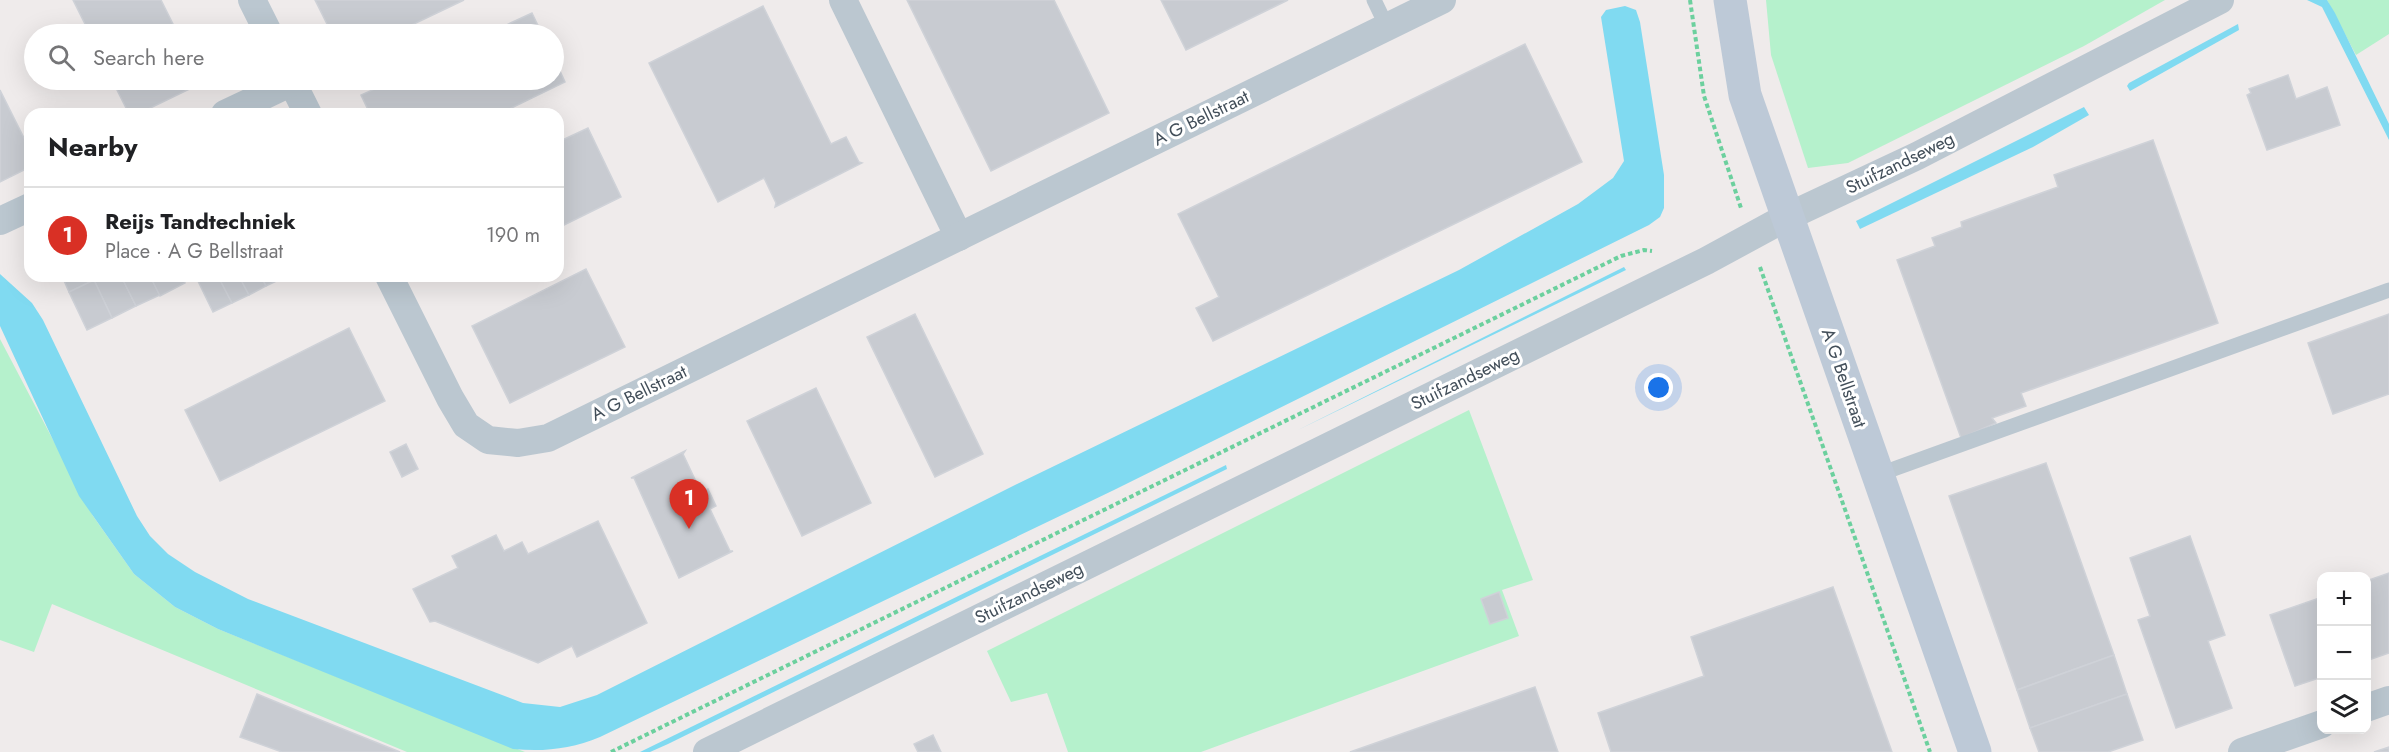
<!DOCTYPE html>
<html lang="en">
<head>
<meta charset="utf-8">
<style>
  body { margin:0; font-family:Jost,sans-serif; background:#f2f2f2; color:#202124 }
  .controls { position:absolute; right:18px; bottom:18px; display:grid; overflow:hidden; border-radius:12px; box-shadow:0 6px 24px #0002 }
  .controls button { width:54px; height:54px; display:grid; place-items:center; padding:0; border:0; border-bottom:2px solid #e0e0e0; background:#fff; color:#202124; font:30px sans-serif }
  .you { position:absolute; left:1659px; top:388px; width:21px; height:21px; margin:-15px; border:4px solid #fff; border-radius:50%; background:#1a73e8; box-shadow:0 0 0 9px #1a73e833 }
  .badge { display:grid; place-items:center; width:39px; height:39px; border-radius:50%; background:#d93025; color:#fff; font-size:20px; font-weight:700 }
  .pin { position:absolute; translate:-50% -50px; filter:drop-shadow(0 2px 3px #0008) }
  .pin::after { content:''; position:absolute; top:32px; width:21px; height:18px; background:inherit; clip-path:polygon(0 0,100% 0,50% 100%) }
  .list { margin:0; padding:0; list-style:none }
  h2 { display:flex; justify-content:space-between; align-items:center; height:78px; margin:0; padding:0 24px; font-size:26px }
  h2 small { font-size:20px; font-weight:400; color:#757577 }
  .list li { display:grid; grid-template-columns:39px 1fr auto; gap:18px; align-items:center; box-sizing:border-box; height:96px; padding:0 24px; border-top:2px solid #e0e0e0 }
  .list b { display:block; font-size:22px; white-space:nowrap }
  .list p { margin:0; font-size:20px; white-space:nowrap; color:#757577 }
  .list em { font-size:20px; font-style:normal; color:#757577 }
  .icon { flex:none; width:33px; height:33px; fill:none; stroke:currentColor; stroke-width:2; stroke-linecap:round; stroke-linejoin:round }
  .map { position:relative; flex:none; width:2389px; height:752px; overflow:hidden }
  .search { position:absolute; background:#fff; box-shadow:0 6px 24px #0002; left:24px; top:24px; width:540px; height:66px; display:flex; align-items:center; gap:15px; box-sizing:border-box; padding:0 21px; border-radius:33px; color:#757577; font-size:22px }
  .panel { position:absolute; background:#fff; box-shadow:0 6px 24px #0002; left:24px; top:108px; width:540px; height:174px; border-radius:18px }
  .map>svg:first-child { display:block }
  .green { fill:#b5f1cc }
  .water { fill:#80daf1 }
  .building { fill:#c8cbd1; stroke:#cfd2d8; stroke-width:1.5 }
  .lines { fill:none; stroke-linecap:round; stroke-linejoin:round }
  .path { stroke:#6cd09e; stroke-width:4; stroke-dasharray:4.5 3; stroke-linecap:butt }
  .lane { stroke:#bbc7d0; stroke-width:15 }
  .street { stroke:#bbc7d0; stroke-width:28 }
  .secondary { stroke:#bdc9d7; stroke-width:33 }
  .labels { text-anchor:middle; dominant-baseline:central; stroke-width:6; stroke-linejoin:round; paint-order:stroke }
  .street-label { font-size:18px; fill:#434f5a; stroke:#fff }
</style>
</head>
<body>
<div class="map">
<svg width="2389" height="752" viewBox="0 0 2389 752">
  <rect width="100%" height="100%" fill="#efebeb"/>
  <g class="green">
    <path d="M1766,0H2165L2084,46L1848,163L1808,168L1771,55Z"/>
    <path d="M2327,0H2389V34L2356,55Z"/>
    <path d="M0,339L93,516L134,574L175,607L218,629L525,752H407L52,604L34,652L0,640Z"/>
    <path d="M1469,410L1533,580L1502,590L1519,636L1201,752H1068L1047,693L1011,702L987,651Z"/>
  </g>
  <g class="water">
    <path d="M2307,0H2327L2335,13L2389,124V140L2322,7Z"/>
    <path d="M1625,6L1636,10L1640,22L1664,175V208L1660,217L1649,225L1114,490L600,737C571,749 544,752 513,749L218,629L175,607L134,574L79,496L0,326V274L32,303L43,320L137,516L150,536L168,554L195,572L248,599L523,703L560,707L597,695L1013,486L1459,270L1578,204L1613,178L1624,161L1601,17L1606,10Z"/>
    <path d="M2238,24L2239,30L2130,91L2127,86L2129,83Z"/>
    <path d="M2084,107L2089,115L2033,147L1860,229L1856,221Z"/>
    <path d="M1624,267L1626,270L1298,430Z"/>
    <path d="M1226,465L1227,469L668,744L650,752H640Z"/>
  </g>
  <g class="building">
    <path d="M73,0H161L178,34H90Z"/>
    <path d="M315,0H464L393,34H332Z"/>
    <path d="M907,0H1054L1109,113L991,171Z"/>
    <path d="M1161,0H1288L1186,50Z"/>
    <path d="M763,6L831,144L846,137L859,162L862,163L775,207L776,203L764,178L718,202L649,63Z"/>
    <path d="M532,13L542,34H487Z"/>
    <path d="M1525,44L1582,162L1213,341L1196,308L1219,297L1178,214Z"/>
    <path d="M554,58L565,82L499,114H370L361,95L394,80H554Z"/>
    <path d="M2288,75L2296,99L2327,87L2340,125L2267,150L2247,95L2251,93L2249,89Z"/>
    <path d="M112,80H200L202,83L138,114H129Z"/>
    <path d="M0,90L30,150V167L0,182Z"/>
    <path d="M588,128L621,197L558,228V142Z"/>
    <path d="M2153,140L2218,323L2021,393L2026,406L1992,418L1996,423L1961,438L1897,260L1935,246L1932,238L1962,227L1961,222L2058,187L2054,175Z"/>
    <path d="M586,269L625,347L510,403L472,326Z"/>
    <path d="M62,276H103L69,292Z"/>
    <path d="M103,276H121L136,306L112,318L94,280Z"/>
    <path d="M121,276H150L160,295L136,306Z"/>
    <path d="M150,276H182L185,283L160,296Z"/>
    <path d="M199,276H218L232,303L213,312L196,277Z"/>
    <path d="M218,276H239L249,295L232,303Z"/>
    <path d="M239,276H261L266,286L249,295Z"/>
    <path d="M261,276H282L283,278L266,286Z"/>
    <path d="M94,280L112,318L87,330L69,292Z"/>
    <path d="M915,314L983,454L935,477L867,337Z"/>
    <path d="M2389,314V394L2333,414L2308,343Z"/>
    <path d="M349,328L385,401L220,481L185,410Z"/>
    <path d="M816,388L871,503L802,536L747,421Z"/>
    <path d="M406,444L418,469L402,477L390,452Z"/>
    <path d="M685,451L683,454L701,492L708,489L716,506L710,509L730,551H733L679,578L634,478H631Z"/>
    <path d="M2046,463L2114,655L2017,690L1949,496Z"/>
    <path d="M598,521L647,623L577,657L572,646L538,663L435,621L430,622L413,589L458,568L452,556L496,535L504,551L522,542L528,554Z"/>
    <path d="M2190,536L2225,635L2208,641L2232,708L2176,728L2138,620L2150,616L2130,558Z"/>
    <path d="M2389,573V653L2366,661V581Z"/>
    <path d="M1833,587L1892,752H1611L1598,713L1704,676L1691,637Z"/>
    <path d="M1499,592L1508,618L1490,624L1481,599Z"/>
    <path d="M2322,597V677L2295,686L2270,615Z"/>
    <path d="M2114,655L2127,694L2030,728L2017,690Z"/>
    <path d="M1535,687L1558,752H1350Z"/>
    <path d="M257,694L303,713L400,752H282L240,737Z"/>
    <path d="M2127,694L2143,740L2108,752H2039L2030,728Z"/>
    <path d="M933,735L941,752H918L914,744Z"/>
    <path d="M2389,747V752H2374Z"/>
  </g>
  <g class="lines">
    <g class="path">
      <path d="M1690,0L1704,96L1741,208"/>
      <path d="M1760,267L1930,752"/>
      <path d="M611,752L1621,256L1644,250L1652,251"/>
    </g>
    <g class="lane">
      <path d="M1374,0L1387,27"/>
      <path d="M1877,475L2389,290"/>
    </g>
    <g class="street">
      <path d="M252,0L269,34"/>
      <path d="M843,0L959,237"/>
      <path d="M291,80L308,114"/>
      <path d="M225,114L292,82"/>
      <path d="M0,221L30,207"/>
      <path d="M389,276L450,398L466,425L488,440L518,443L548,438L1442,0"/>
      <path d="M2366,708L2389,700"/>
      <path d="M707,752L1706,261L1787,217L1917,156L2220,0"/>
      <path d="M2242,752L2322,724"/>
    </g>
    <path class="secondary" d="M1730,0L1745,95L1975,752"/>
  </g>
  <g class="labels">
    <g class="street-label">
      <text transform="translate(1201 118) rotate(-26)">A G Bellstraat</text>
      <text transform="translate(1900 163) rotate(-26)">Stuifzandseweg</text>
      <text transform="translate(1844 378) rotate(71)">A G Bellstraat</text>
      <text transform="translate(1465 379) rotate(-26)">Stuifzandseweg</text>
      <text transform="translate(639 393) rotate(-26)">A G Bellstraat</text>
      <text transform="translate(1029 593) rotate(-26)">Stuifzandseweg</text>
    </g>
  </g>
</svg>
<div class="controls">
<button>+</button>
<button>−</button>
<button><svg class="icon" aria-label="layers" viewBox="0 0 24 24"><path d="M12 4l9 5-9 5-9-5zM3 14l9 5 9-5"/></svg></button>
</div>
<div class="you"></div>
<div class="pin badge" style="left:689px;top:529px">1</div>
<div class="search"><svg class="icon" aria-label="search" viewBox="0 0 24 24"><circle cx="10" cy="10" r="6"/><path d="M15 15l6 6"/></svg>Search here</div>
<section class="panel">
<h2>Nearby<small></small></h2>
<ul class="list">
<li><span class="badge">1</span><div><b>Reijs Tandtechniek</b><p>Place · A G Bellstraat</p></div><em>190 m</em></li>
</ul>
</section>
</div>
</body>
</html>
